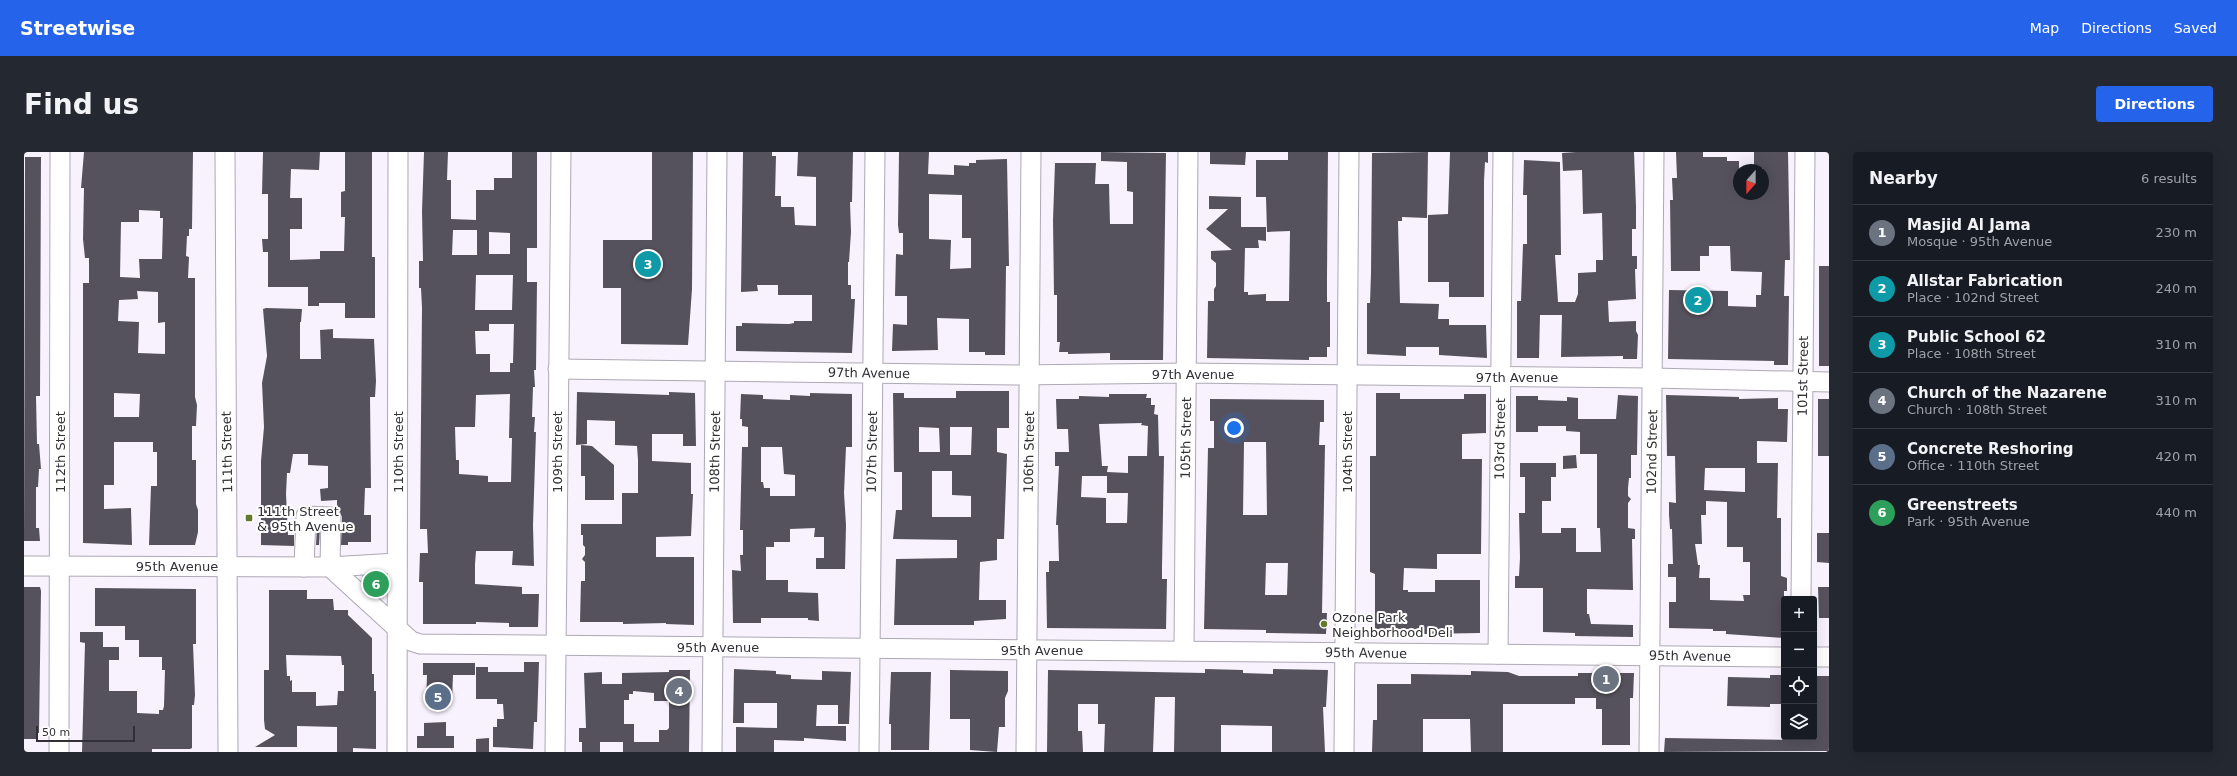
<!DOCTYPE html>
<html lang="en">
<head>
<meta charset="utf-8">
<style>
  body { margin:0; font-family:"DejaVu Sans",sans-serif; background:#242831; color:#f1f3f6 }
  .controls { position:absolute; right:12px; bottom:12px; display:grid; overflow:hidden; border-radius:4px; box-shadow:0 4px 16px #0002 }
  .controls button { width:36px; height:36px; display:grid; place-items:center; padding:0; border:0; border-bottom:1px solid #363941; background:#171b24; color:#f1f3f6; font:20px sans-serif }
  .compass { position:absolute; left:1709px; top:12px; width:36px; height:36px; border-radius:50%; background:#171b24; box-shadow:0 4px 16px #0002; rotate:201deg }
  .scale { position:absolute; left:12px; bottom:10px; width:99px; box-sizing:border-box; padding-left:4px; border:2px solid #323036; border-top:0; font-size:11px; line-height:14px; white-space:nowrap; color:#323036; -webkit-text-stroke:3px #fff; paint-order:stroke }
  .you { position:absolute; left:1210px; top:276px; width:14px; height:14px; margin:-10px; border:3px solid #fff; border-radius:50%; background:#1a73e8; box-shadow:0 0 0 6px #1a73e833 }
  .badge { display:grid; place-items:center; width:26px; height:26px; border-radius:50%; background:#2563eb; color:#fff; font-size:13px; font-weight:700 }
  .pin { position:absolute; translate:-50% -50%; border:2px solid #fff; box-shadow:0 1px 4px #0006 }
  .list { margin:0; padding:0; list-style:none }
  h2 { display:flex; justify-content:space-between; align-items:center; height:52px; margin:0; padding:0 16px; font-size:17px }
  h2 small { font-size:13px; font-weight:400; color:#9ea1a6 }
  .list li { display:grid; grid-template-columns:26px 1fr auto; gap:12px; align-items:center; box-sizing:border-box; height:56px; padding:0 16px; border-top:1px solid #363941 }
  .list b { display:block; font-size:15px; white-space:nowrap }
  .list p { margin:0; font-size:13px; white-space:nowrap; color:#9ea1a6 }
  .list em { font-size:13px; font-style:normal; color:#9ea1a6 }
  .icon { flex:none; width:22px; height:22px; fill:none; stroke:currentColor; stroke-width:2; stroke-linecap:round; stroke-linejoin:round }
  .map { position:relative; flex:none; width:1805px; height:600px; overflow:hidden; border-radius:4px }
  header { display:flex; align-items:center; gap:24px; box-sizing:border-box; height:56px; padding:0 20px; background:#2563eb; color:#fff }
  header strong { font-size:19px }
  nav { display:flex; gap:22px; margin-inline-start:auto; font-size:14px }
  .intro { display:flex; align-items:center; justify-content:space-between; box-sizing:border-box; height:96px; padding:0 24px }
  h1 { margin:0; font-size:28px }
  .button { padding:10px 18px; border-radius:4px; background:#2563eb; color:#fff; font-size:14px; font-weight:700 }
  main { display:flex; gap:24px; padding:0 24px }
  aside { flex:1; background:#171b24; border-radius:4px; box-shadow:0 4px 16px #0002 }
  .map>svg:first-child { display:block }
  .green { fill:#cbb9e6 }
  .building { fill:#56525d; fill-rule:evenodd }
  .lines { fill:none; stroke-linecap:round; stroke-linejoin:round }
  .minor-casing { stroke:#ada8b5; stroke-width:21 }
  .minor { stroke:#fff; stroke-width:19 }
  .poi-dot { fill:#637a2b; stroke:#fff; stroke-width:1.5 }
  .labels { text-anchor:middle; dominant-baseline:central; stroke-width:4; stroke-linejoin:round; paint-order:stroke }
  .street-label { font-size:13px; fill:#323036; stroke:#fff }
  .poi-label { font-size:13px; fill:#323036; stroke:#fff; text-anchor:start }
</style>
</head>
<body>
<header>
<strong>Streetwise</strong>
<nav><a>Map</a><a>Directions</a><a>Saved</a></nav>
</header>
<div class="intro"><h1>Find us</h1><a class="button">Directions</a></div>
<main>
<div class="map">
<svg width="1805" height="600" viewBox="0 0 1805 600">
  <rect width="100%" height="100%" fill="#f7f2fd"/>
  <path class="green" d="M332,418H358L359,446Z"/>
  <g class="building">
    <path d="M60,0H169L168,77H165V84H163L162,104L165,105L164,126H171V245L173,253L172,274H168V308H172V352L174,358V380L171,393H125L127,334H133V300H129V290H90V333H80V357L107,356L108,393L59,391V131H65V106H61L59,87L60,36H57ZM115,58L136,59V66H139L138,107H115L116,126L96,125L97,70H115ZM113,139L134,140V171L141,170V202L114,201L115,170L94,169L95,148L114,147ZM90,241L116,242L115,265H90Z"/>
    <path d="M239,0H296L295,18L267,17L266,46H278V77H266V108L296,107V99H320L321,65H317V40L321,39V0H348V105H351V166H321V151H295V154H284V135H244V100H239L238,87H244V42H238Z"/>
    <path d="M400,0H424L423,28H427V67L452,68V38H470V26H488V0H513V96H503V130H513L512,218H510L511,235H509L508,265H511L510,280H512L509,373L510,414L488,413L489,399H452L451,412V432L498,435V442H515L514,475H485V471L452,470V472H399V430H395L396,401H404L403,377H396L398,156L397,136H395V109H399L398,59ZM429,78H453V103H428ZM465,80L486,81V102H465ZM452,123H489L488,158H451ZM465,172H490L489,211H486V220H466V202H452L451,179H465ZM486,242L485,286H488L487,330H464V324L435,322V308H432L431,275H451L452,243Z"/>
    <path d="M628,0H669L668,137L664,193L597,192V136H579V88H628Z"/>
    <path d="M719,0H748V4H752L751,44H757V55H770L771,73L792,74V25L773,24L774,0H829L828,50H826L827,80L825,110H824V133H827V147H831L828,201L712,199V174H718V171L765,172L770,171V169H788V143H754V133H733L734,139L717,140Z"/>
    <path d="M875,0H905L904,22L930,23V13L945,14V11H952V8L983,7L985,114H982L981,203H961V200H945V167L913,166L914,198L868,199L869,172L883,173V144H871L872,102L879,103V81H875L874,73ZM905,42L938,43V86H947V116L926,117L927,88L905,87Z"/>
    <path d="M1077,0L1142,1L1139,208H1086V201L1044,202V200H1035L1036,190H1033V143H1030L1029,68L1031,11H1072L1071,32H1085L1086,72H1109V40L1103,39V10L1077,9Z"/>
    <path d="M1186,0H1222L1221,13L1186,12Z"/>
    <path d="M1264,0H1304L1303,125V150H1306V195H1303V205H1285V208L1183,206L1184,149H1190V137L1192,134V111L1187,107V99L1208,98L1182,77L1204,57H1185V44L1217,45V75H1242V89L1234,88L1235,96H1221L1220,140H1224V143L1242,142V149H1265L1266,79L1243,80L1242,45H1232V8H1264Z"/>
    <path d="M1404,0L1403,66L1378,65V69H1374L1376,151L1415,152L1414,167H1425V173H1462L1463,206L1415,203V195H1382V204L1343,202V151H1346L1347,121L1348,1Z"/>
    <path d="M1426,0H1464V11L1461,10L1460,29V145H1425V130H1404V63L1424,62Z"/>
    <path d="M1552,0H1610L1612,54V77H1608V104H1613V117H1611L1612,147L1584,149L1585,170L1612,169V179L1614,183L1613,207H1599V204L1537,205L1538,163H1516L1515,206H1493V149H1497L1499,92H1503V43H1499L1500,8L1536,10L1537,103H1531L1534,150H1551L1554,142V121L1572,120V108H1579L1578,61L1559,62L1558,18L1539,19L1538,1Z"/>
    <path d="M1652,0H1679V5H1703V9H1715V42H1739V16H1730V0H1764L1766,108H1761L1760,144H1765L1764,213H1750V209L1644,207L1645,138L1704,139V154L1732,155V143H1737L1738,120L1707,119L1706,94H1685V104H1676V119H1647L1646,48H1649L1648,26H1653Z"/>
    <path d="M1,5H17L16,244H12L13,292H15L17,317H15L14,335H12V376H15L16,389H0Z"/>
    <rect x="1795" y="114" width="10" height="100"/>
    <path d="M242,156L278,157L277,170H276V207H297L296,178L309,177V186L350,187L352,229L351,245H346L347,336H341L340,363H347V390H324V393H317L318,365L313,356V348L297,349L296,337L304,336V314L284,313V302H269L266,321H263L262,342L264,383H270V394L237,393V309L240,275L238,231L243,204L239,157Z"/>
    <path d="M932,239H985V276H973V300L983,302L980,387H973V408L956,410L955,448H982V467L950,469V473H870L872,407L933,406V388L869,387L872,358H878V320H870L869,241H880V246H932ZM895,275L915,276L916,300H895ZM926,275H948L947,303H926ZM908,319H928V343L947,344V365H908Z"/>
    <path d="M553,240L645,243V240L671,241L672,294H659V282H628V309L667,311V342H669L667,384L632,385V405H670V473L642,472V471L599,472V470H556L557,429H561V410L558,407L561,403V395L559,393V383H557V372H598V341H614V308L613,294L591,293V269L563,268V292L552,293Z"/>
    <path d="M786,241L828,242V295H822L820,341L822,373L821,417H792V406H800V385H790L791,376L766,377V390H750V395H742V428H764V440L794,441L795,469L784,468V466H737V471H709L708,418L717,419L716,403H719V378H716L718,295H724V275L718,274V267H716L717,242L739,243V247L766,248V243L786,244ZM737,295H758L760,322L771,323V344H746V336H740L739,330H737Z"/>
    <path d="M1352,241H1376V247H1440V242H1462V281L1438,282V307H1458L1457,402H1413V417L1380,416L1379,438H1384V440H1411V428H1456V481L1400,482V477H1351V422L1346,420V304H1352Z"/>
    <path d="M1085,242H1123L1122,246H1127V253H1131L1130,262L1134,263L1135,304H1140L1138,416V427H1143L1142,477L1023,476L1022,420H1025V409H1035L1034,373H1032L1035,314H1031V300H1045L1044,277H1033L1032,247H1055V244L1085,245ZM1118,271L1117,273L1124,274L1123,304H1104V321L1083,320L1084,314H1078L1075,272ZM1058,324H1083V341H1104L1103,371H1082V346L1057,345Z"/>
    <path d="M1594,243L1614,244L1613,303H1607V326H1605L1604,336V344L1607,347L1604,351V376L1611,377V387H1608L1609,438L1563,437V462H1565L1567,472L1609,473V485L1551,484V481L1519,480V436H1491V424H1495L1496,406L1495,361H1501V325H1496V311H1532V325H1527V349H1518V381H1537V376H1552V400H1577L1576,376H1573V302H1556V280L1542,279V274H1514V280H1492V244H1514V248L1543,249V245L1554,246V267H1592Z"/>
    <path d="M1642,243L1715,245V247L1754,246V257H1764L1763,290L1733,289V311H1754L1753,366H1757V424L1763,426V439H1760V486L1702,482V479H1689V477L1645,476V450H1652V425H1644V412H1649L1648,377H1646L1645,363V350L1652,351L1651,304H1643ZM1681,316H1721V340L1680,338ZM1682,349L1703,350V395H1719V410H1726V443H1719L1720,449L1686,448V426H1675L1676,413H1674L1671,392H1678L1677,363H1682Z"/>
    <path d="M1186,247L1300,248V270H1296L1295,293H1301L1298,461H1303L1302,482L1242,481V478L1180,477L1184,296H1190V269H1186ZM1220,290H1242L1243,363H1219ZM1242,411H1264L1263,443H1241Z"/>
    <rect x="1794" y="247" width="11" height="57"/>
    <path d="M557,293L568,294L590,313V348H561V324H557Z"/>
    <path d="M1552,303L1553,316L1539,317V304Z"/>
    <path d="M293,376H296L295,393H292Z"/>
    <path d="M1793,381H1805V411L1793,410Z"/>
    <path d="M0,435H16L17,439L15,581H12V587H0Z"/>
    <path d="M1794,435H1805V466H1795Z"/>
    <path d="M71,436L172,437V492H169L171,543L170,553H168V596L166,597H128V600H58L61,491L56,490V480H79V495H95V508H85V539H113V561L135,562V558H139L140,554L141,518H138V505H115V488H101V474H71Z"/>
    <path d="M245,438H283V447H309L310,458H324V463L348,486V522H350V539H352V597L329,596V600H313V575L273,574V595H231L251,583L241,577L240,568V518H245ZM262,503L317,504L318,513H320V539H314L313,553L292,554V540H268V528L266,529V524H263Z"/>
    <path d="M500,510H515L513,570H510L509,597L469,595V575H473V567H480L479,552H473V547H452V515H464V520H500Z"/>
    <path d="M399,511H451V523H429L428,548H420V551H402L403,523H399Z"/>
    <path d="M710,517L752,519V522L767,523V527L798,528V519L827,520L825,572H814V553H793L792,574H822V589L780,586V589L750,588V600H712V575L753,576V551H720V571H709Z"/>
    <path d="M1181,517L1219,518V521L1249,522V517L1304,518L1302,555H1299L1301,600H1248V574L1197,573V600H1150L1151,545H1131L1129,600H1080L1081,572H1074V552H1054V579H1058L1059,600H1023L1024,518L1181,521Z"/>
    <path d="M645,518H666L665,600H599V590H576V600H558V590H555V576H562L560,521L578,520V532H598V521L645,520ZM609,539L630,541V549H645V576L643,578H635V590H610V572H600V548H605V542H609Z"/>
    <path d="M926,518L984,519V539L981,546V575H975L973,600L946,598V567H926Z"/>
    <path d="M1447,519L1484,520L1495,524H1554V521H1610L1609,546H1606V593H1578V557H1572V546H1551V552H1479V600H1447L1446,567H1399V600H1348L1349,568H1353V532H1387V522L1447,523Z"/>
    <path d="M867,520H907L905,598H867V572H865Z"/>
    <path d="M1746,523H1760V552H1746V555L1703,554L1704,525L1746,526Z"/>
    <path d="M1790,524H1805V599L1640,600L1641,586L1774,588V585H1790Z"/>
    <path d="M422,570V584H430V596H393V584H400V571Z"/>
    <path d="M465,586V600H452V587Z"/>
  </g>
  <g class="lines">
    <g class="minor-casing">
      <g id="minor">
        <path d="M201,0L204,600"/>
        <path d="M534,217L992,223L1162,221L1628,226L1805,230"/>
        <path d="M0,414L306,415L387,489L396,492L1760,505"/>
        <path d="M280,415L282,364L307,365L306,415L373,411"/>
        <path d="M1777,447L1781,0"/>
        <path d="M1160,499L1164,0"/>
        <path d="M1474,502L1479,0"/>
        <path d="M1790,505H1805"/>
        <path d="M35,600L36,0"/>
        <path d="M373,600L374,0"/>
        <path d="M531,600L537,0"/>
        <path d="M688,600L693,0"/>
        <path d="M845,600L851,0"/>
        <path d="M1002,600L1007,0"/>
        <path d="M1320,600L1325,0"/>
        <path d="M1625,600L1630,0"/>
      </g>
    </g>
    <use href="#minor" class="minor"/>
  </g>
  <g class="poi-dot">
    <rect x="221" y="362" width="8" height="8" rx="2"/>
    <circle cx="1300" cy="472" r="4"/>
  </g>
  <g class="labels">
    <g class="street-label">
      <text transform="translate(845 221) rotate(1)">97th Avenue</text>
      <text x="1169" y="222">97th Avenue</text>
      <text transform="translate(1779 224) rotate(-89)">101st Street</text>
      <text x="1493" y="225">97th Avenue</text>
      <text transform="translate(1162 286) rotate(-89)">105th Street</text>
      <text transform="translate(1476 287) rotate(-89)">103rd Street</text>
      <text transform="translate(36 300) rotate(-90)">112th Street</text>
      <text transform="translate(203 300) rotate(-91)">111th Street</text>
      <text transform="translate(374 300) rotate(-90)">110th Street</text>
      <text transform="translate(533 300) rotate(-90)">109th Street</text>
      <text transform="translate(691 300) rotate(-89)">108th Street</text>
      <text transform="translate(848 300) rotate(-89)">107th Street</text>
      <text transform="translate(1005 300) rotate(-89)">106th Street</text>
      <text transform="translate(1323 300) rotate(-90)">104th Street</text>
      <text transform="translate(1628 300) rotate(-89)">102nd Street</text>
      <text x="153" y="414">95th Avenue</text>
      <text x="694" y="495">95th Avenue</text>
      <text x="1018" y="498">95th Avenue</text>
      <text transform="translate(1342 501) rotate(1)">95th Avenue</text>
      <text transform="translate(1666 504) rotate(1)">95th Avenue</text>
    </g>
    <g class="poi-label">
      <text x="233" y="359">111th Street<tspan x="233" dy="15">&amp; 95th Avenue</tspan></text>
      <text x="1308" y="465">Ozone Park<tspan x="1308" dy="15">Neighborhood Deli</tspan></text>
    </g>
  </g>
</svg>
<div class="controls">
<button>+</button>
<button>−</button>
<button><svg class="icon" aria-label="locate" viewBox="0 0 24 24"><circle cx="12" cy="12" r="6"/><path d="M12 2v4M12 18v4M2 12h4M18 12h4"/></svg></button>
<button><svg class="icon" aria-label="layers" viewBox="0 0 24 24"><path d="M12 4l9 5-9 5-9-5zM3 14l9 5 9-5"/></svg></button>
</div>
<svg class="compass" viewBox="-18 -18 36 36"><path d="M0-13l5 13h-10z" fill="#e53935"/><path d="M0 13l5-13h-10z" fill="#9ea1a6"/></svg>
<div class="scale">50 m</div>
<div class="you"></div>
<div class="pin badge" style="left:1582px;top:527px;background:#6b7280">1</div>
<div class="pin badge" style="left:1674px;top:148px;background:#0f9aa8">2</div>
<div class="pin badge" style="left:624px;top:112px;background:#0f9aa8">3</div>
<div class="pin badge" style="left:655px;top:539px;background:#6b7280">4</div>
<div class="pin badge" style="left:414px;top:545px;background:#5c6f8a">5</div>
<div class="pin badge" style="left:352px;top:432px;background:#2e9e5b">6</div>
</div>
<aside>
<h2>Nearby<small>6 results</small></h2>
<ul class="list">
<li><span class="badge" style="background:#6b7280">1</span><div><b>Masjid Al Jama</b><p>Mosque · 95th Avenue</p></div><em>230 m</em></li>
<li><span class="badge" style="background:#0f9aa8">2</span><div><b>Allstar Fabrication</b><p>Place · 102nd Street</p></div><em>240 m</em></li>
<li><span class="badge" style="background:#0f9aa8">3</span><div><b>Public School 62</b><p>Place · 108th Street</p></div><em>310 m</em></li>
<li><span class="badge" style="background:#6b7280">4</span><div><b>Church of the Nazarene</b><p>Church · 108th Street</p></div><em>310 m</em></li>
<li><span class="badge" style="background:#5c6f8a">5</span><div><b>Concrete Reshoring</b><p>Office · 110th Street</p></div><em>420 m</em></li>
<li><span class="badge" style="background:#2e9e5b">6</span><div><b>Greenstreets</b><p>Park · 95th Avenue</p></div><em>440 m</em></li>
</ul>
</aside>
</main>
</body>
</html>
